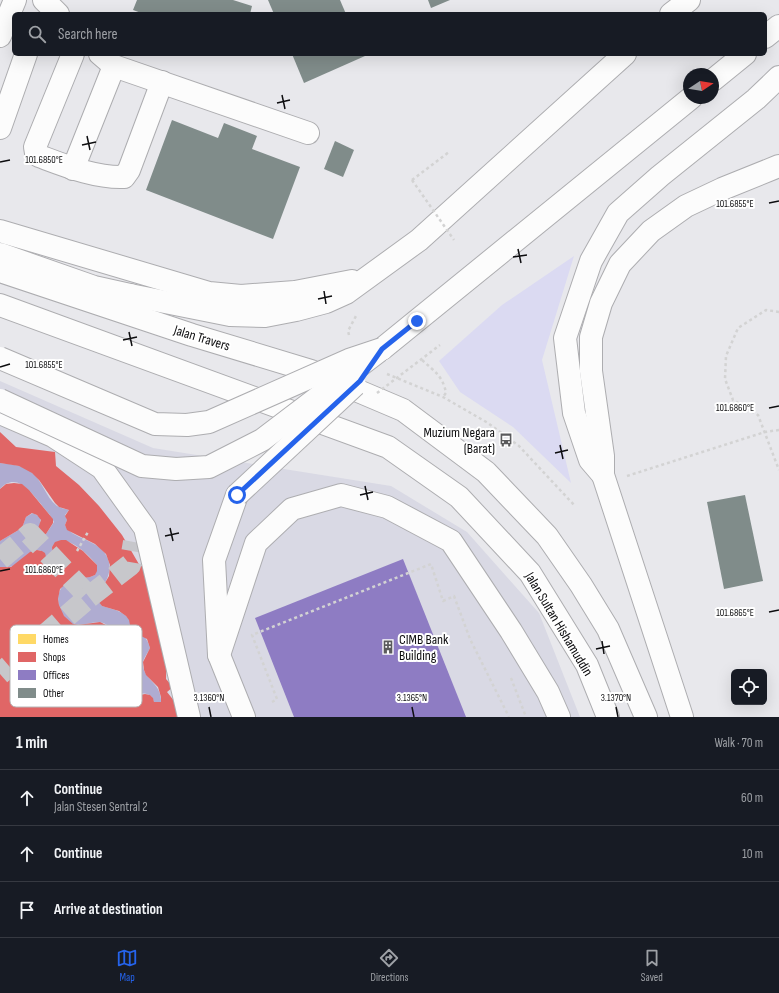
<!DOCTYPE html>
<html lang="en">
<head>
<meta charset="utf-8">
<style>
  body { margin:0; font-family:"Sofia Sans Condensed",sans-serif; background:#242831; color:#f1f3f6 }
  .controls { position:absolute; right:12px; bottom:12px; display:grid; overflow:hidden; border-radius:6px; box-shadow:0 4px 16px #0002 }
  .controls button { width:36px; height:36px; display:grid; place-items:center; padding:0; border:0; border-bottom:1px solid #363941; background:#171b24; color:#f1f3f6; font:20px sans-serif }
  .compass { position:absolute; left:683px; top:68px; width:36px; height:36px; border-radius:50%; background:#171b24; box-shadow:0 4px 16px #0002; rotate:78deg }
  .stop { position:absolute; width:12px; height:12px; margin:-9px; border:3px solid #2563eb; border-radius:50%; background:#fff }
  .stop.end { background:#2563eb; border-color:#fff; box-shadow:0 1px 4px #0008 }
  .list { margin:0; padding:0; list-style:none }
  h2 { display:flex; justify-content:space-between; align-items:center; height:52px; margin:0; padding:0 16px; font-size:17px }
  h2 small { font-size:13px; font-weight:400; color:#9ea1a6 }
  .list li { display:grid; grid-template-columns:26px 1fr auto; gap:12px; align-items:center; box-sizing:border-box; height:56px; padding:0 16px; border-top:1px solid #363941 }
  .list b { display:block; font-size:15px; white-space:nowrap }
  .list p { margin:0; font-size:13px; white-space:nowrap; color:#9ea1a6 }
  .list em { font-size:13px; font-style:normal; color:#9ea1a6 }
  .icon { flex:none; width:22px; height:22px; fill:none; stroke:currentColor; stroke-width:2; stroke-linecap:round; stroke-linejoin:round }
  .map { position:relative; flex:none; width:779px; height:717px; overflow:hidden }
  .search { position:absolute; background:#171b24; box-shadow:0 4px 16px #0002; left:12px; right:12px; top:12px; height:44px; display:flex; align-items:center; gap:10px; box-sizing:border-box; padding:0 14px; border-radius:6px; color:#9ea1a6; font-size:15px }
  .sheet { height:220px; background:#171b24 }
  nav { display:flex; justify-content:space-around; align-items:center; box-sizing:border-box; height:56px; border-top:1px solid #363941; background:#171b24; font-size:11px; color:#9ea1a6 }
  nav a { display:grid; justify-items:center; gap:2px }
  nav .on { color:#2563eb }
  .map>svg:first-child { display:block }
  .built { fill:#d9d9e4 }
  .green { fill:#dbdaf2 }
  .water { fill:#afacd1 }
  .homes { fill:#ffd966 }
  .shops { fill:#e06666 }
  .offices { fill:#8e7cc3 }
  .building { fill:#808c8a }
  .lines { fill:none; stroke-linecap:round; stroke-linejoin:round }
  .minor-tunnel { stroke:#c7c7cb; stroke-width:22; stroke-dasharray:22 11; stroke-linecap:butt }
  .minor-casing { stroke:#adadb0; stroke-width:24 }
  .major-casing { stroke:#adadb0; stroke-width:24 }
  .path { stroke:#d3d3d3; stroke-width:2.5; stroke-dasharray:3 3; stroke-linecap:butt }
  .minor { stroke:#fcfcfc; stroke-width:22 }
  .major { stroke:#fcfcfc; stroke-width:22 }
  .minor-bridge-casing { stroke:#adadb0; stroke-width:24; stroke-linecap:butt }
  .major-bridge-casing { stroke:#adadb0; stroke-width:24; stroke-linecap:butt }
  .path-bridge { stroke:#d3d3d3; stroke-width:2.5; stroke-dasharray:3 3; stroke-linecap:butt }
  .minor-bridge { stroke:#fcfcfc; stroke-width:22 }
  .major-bridge { stroke:#fcfcfc; stroke-width:22 }
  .route { stroke:#2563eb; stroke-width:5 }
  .ticks { fill:none; stroke:#0d0d0f; stroke-width:1.5 }
  .labels { text-anchor:middle; dominant-baseline:central; stroke-width:4; stroke-linejoin:round; paint-order:stroke }
  .street-label { font-size:14px; fill:#0d0d0f; stroke:#fff }
  .poi-label { font-size:14px; fill:#0d0d0f; stroke:#fff; text-anchor:end }
  .key { fill:#fff; stroke:#b6b6b7; stroke-width:1 }
  .key-label { font-size:11px; fill:#0d0d0f }
  .ticks-label { font-size:10px; text-anchor:middle; fill:#0d0d0f; stroke:#fff; stroke-width:4; stroke-linejoin:round; paint-order:stroke }
</style>
</head>
<body>
<div class="map">
<svg width="779" height="717" viewBox="0 0 779 717">
  <rect width="100%" height="100%" fill="#e8e8ec"/>
  <path class="built" d="M0,381L153,448L391,486L467,532L539,613L580,717H0Z"/>
  <path class="green" d="M574,256L542,360L571,483L513,427L460,392L439,361L502,305Z"/>
  <path class="water" d="M0,463C10,464 21,465 30,471C43,480 45,497 57,506C61,508 65,509 69,510L65,515L67,520L65,525C70,539 101,539 108,559C116,580 91,591 102,606C108,608 114,609 120,612C130,617 148,637 150,648C148,653 144,657 143,662C141,679 162,682 161,702H154C151,687 131,696 121,699L111,683C114,671 117,635 108,626C95,613 69,642 59,605C56,595 61,584 71,580C78,577 87,579 95,575L97,565C88,554 63,529 52,547L53,559L47,560C40,537 23,560 13,566C9,568 4,567 0,567V541L22,528L26,517L33,513L40,517C42,523 38,526 38,532L43,535L46,534L54,522C51,515 45,510 41,504C31,492 16,471 0,489Z"/>
  <path class="homes" d="M54,700L67,707L83,717H40V713L54,714Z"/>
  <g class="shops">
    <path d="M0,432L16,447L55,452L56,466L79,485L99,506L122,535L140,566L150,567L167,639L166,679L173,687L167,692L187,717H0V567H11L30,552L37,550L42,551L45,553L47,560L53,559L52,547L55,542L61,540H66L83,551L97,565V571L95,575L90,577L70,580L60,589L58,599L59,605L64,616L73,624L78,625L100,622L108,626L111,629L114,652V670L111,683L121,699L145,694L150,695L153,698L154,702H161V697L158,687L146,675L144,670L143,662L150,648L147,639L135,633L131,630L129,620L126,616L119,611L102,606L98,601L99,593L109,576L110,565L106,554L95,544L67,530L65,525L67,520L65,516L69,510L59,507L55,503L39,480L32,473L19,466L0,463Z"/>
    <path d="M14,483L22,484L29,490L53,519V523L46,534L43,535L38,532V528L41,520L37,515L32,513L26,517L22,528L0,541V489L6,484Z"/>
  </g>
  <path class="offices" d="M403,559L466,717H294L255,618Z"/>
  <g class="building">
    <path d="M137,0H233L252,6L250,14H144L133,10Z"/>
    <path d="M268,0H340L346,14H274Z"/>
    <path d="M428,0H450L431,8Z"/>
    <path d="M292,54H364L365,56L304,83Z"/>
    <path d="M172,120L218,138L224,123L257,136L252,149L300,167L273,239L146,190Z"/>
    <path d="M335,141L354,150L343,177L324,169Z"/>
    <path d="M745,495L763,581L724,589L707,502Z"/>
  </g>
  <g class="lines">
    <g class="minor-tunnel">
      <path d="M0,559L30,534L89,597L0,674"/>
      <path d="M89,597L130,565L134,542"/>
    </g>
    <g class="minor-casing">
      <g id="minor">
        <path d="M44,0L58,14"/>
        <path d="M0,36L15,0"/>
        <path d="M73,54L35,147L36,153L39,156C66,166 95,178 124,177L129,170L162,82"/>
        <path d="M100,54L114,66L308,133"/>
        <path d="M0,128L26,54"/>
        <path d="M73,169L114,66"/>
        <path d="M0,413L53,436L102,468L145,528L189,717"/>
        <path d="M237,495L214,560L219,655L244,717"/>
      </g>
    </g>
    <g class="major-casing">
      <g id="major">
        <path d="M671,14L689,0"/>
        <path d="M765,37L779,26"/>
        <path d="M713,80L745,54"/>
        <path d="M0,231L209,293L241,296L295,292L352,281"/>
        <path d="M0,254L94,287L130,295L142,303"/>
        <path d="M0,271L192,335L311,371L403,410L486,472L547,536L581,585L608,629L646,717"/>
        <path d="M130,295L230,315L265,316L296,310L326,302L346,293L419,240L625,54"/>
        <path d="M0,305L388,447L459,497L530,573L587,665L608,717"/>
        <path d="M382,349L691,98"/>
        <path d="M602,474L590,460L574,413L565,338L591,261L618,213L660,176L756,99L779,77"/>
        <path d="M219,655L256,543L292,509L341,495L387,507L451,541L511,631L548,692L559,717"/>
        <path d="M682,717L603,475V456L591,371V337L601,303L620,264L651,231L686,206L722,189L779,166"/>
      </g>
    </g>
    <g class="path">
      <path d="M412,180L449,152"/>
      <path d="M779,312L766,310L738,328L726,356L725,379L733,400L758,415L779,470"/>
      <path d="M349,335L348,331L357,314"/>
      <path d="M422,360C434,371 443,376 446,393L443,397"/>
      <path d="M387,374L443,397L488,423L519,446L575,506"/>
      <path d="M627,476L765,432L779,430"/>
      <path d="M77,551L88,532"/>
      <path d="M511,678L526,717"/>
      <path d="M272,702L277,699L252,635L431,564L443,601L454,596L470,639L509,717"/>
    </g>
    <use href="#minor" class="minor"/>
    <use href="#major" class="major"/>
    <g class="minor-bridge-casing">
      <g id="minor-bridge">
        <path d="M0,400L142,466L176,469L209,467L262,440L379,351"/>
        <path d="M237,495L355,385"/>
      </g>
    </g>
    <g class="major-bridge-casing">
      <path id="major-bridge" d="M0,358L155,424L187,425L209,422L349,360L382,349"/>
    </g>
    <g class="path-bridge">
      <path d="M412,180L454,240"/>
      <path d="M377,393L440,345"/>
    </g>
    <use href="#minor-bridge" class="minor-bridge"/>
    <use href="#major-bridge" class="major-bridge"/>
  </g>
  <g class="lines">
    <path class="route" d="M237,495L360,381L382,349L417,321"/>
  </g>
  <path class="ticks" d="M282,95L285,109M277,103L290,100M87,136L90,150M82,145L96,142M0,162L10,160M769,203L779,201M518,249L521,263M513,257L527,255M324,291L326,304M318,299L332,296M129,332L132,346M123,340L137,337M0,367L10,364M769,408L779,406M560,445L563,459M555,453L568,450M365,486L368,500M360,495L373,492M170,528L173,541M165,536L179,533M0,571L10,569M769,612L779,610M602,641L604,654M596,649L610,646M209,707L211,717M412,707L414,717M616,707L618,717"/>
  <defs>
    <g id="bus-bare" transform="scale(1.08)"><path d="M-5-6H5V4H4V6H2V4H-2V6H-4V4H-5ZM-3.5-4V0h7V-4ZM-3.5 1.2v1.5H-2V1.2ZM2 1.2v1.5H3.5V1.2Z" fill="#5a5a5c" stroke="#fff" stroke-width="2.5" paint-order="stroke"/></g>
    <g id="building-bare" transform="scale(1.08)"><path d="M-4-6H4V6H1V3H-1V6H-4ZM-2.5-4.3h1.7v1.8h-1.7ZM.8-4.3h1.7v1.8H.8ZM-2.5-1h1.7V.8h-1.7ZM.8-1h1.7V.8H.8Z" fill="#5a5a5c" stroke="#fff" stroke-width="2.5" paint-order="stroke"/></g>
  </defs>
  <g fill-rule="evenodd">
    <use href="#bus-bare" x="506" y="440"/>
    <use href="#building-bare" x="388" y="647"/>
  </g>
  <g class="labels">
    <g class="street-label">
      <text transform="translate(202 338) rotate(17)">Jalan Travers</text>
      <text transform="translate(559 624) rotate(59)">Jalan Sultan Hishamuddin</text>
    </g>
    <g class="poi-label">
      <text x="495" y="432">Muzium Negara<tspan x="495" dy="16">(Barat)</tspan></text>
      <text x="399" y="639" text-anchor="start">CIMB Bank<tspan x="399" dy="16">Building</tspan></text>
    </g>
  </g>
  <rect x="10" y="625" width="132" height="82" rx="6" class="key"/>
  <rect x="18" y="634" width="18" height="10" fill="#ffd966"/>
  <rect x="18" y="652" width="18" height="10" fill="#e06666"/>
  <rect x="18" y="670" width="18" height="10" fill="#8e7cc3"/>
  <rect x="18" y="688" width="18" height="10" fill="#808c8a"/>
  <g class="key-label">
    <text x="43" y="643">Homes</text>
    <text x="43" y="661">Shops</text>
    <text x="43" y="679">Offices</text>
    <text x="43" y="697">Other</text>
  </g>
  <g class="ticks-label">
    <text x="44" y="163">101.6850°E</text>
    <text x="735" y="207">101.6855°E</text>
    <text x="44" y="368">101.6855°E</text>
    <text x="735" y="411">101.6860°E</text>
    <text x="44" y="573">101.6860°E</text>
    <text x="735" y="616">101.6865°E</text>
    <text x="209" y="701">3.1360°N</text>
    <text x="412" y="701">3.1365°N</text>
    <text x="616" y="701">3.1370°N</text>
  </g>
</svg>
<div class="controls">
<button><svg class="icon" aria-label="locate" viewBox="0 0 24 24"><circle cx="12" cy="12" r="6"/><path d="M12 2v4M12 18v4M2 12h4M18 12h4"/></svg></button>
</div>
<svg class="compass" viewBox="-18 -18 36 36"><path d="M0-13l5 13h-10z" fill="#e53935"/><path d="M0 13l5-13h-10z" fill="#9ea1a6"/></svg>
<div class="stop" style="left:237px;top:495px"></div>
<div class="stop end" style="left:417px;top:321px"></div>
<div class="search"><svg class="icon" aria-label="search" viewBox="0 0 24 24"><circle cx="10" cy="10" r="6"/><path d="M15 15l6 6"/></svg>Search here</div>
</div>
<section class="sheet">
<h2>1 min<small>Walk · 70 m</small></h2>
<ul class="list">
<li><svg class="icon" aria-label="ahead" viewBox="0 0 24 24"><path d="M12 20V5M6 11l6-6 6 6"/></svg><div><b>Continue</b><p>Jalan Stesen Sentral 2</p></div><em>60 m</em></li>
<li><svg class="icon" aria-label="ahead" viewBox="0 0 24 24"><path d="M12 20V5M6 11l6-6 6 6"/></svg><div><b>Continue</b></div><em>10 m</em></li>
<li><svg class="icon" aria-label="arrive" viewBox="0 0 24 24"><path d="M6 21V4h12l-3 4 3 4H6"/></svg><div><b>Arrive at destination</b></div></li>
</ul>
</section>
<nav>
<a class="on"><svg class="icon" aria-label="map" viewBox="0 0 24 24"><path d="M3 6l6-2 6 2 6-2v14l-6 2-6-2-6 2zM9 4v14M15 6v14"/></svg>Map</a>
<a><svg class="icon" aria-label="directions" viewBox="0 0 24 24"><path d="M12 3l9 9-9 9-9-9zM9 14v-3h6M13 9l2 2-2 2"/></svg>Directions</a>
<a><svg class="icon" aria-label="saved" viewBox="0 0 24 24"><path d="M7 4h10v16l-5-4-5 4z"/></svg>Saved</a>
</nav>
</body>
</html>
